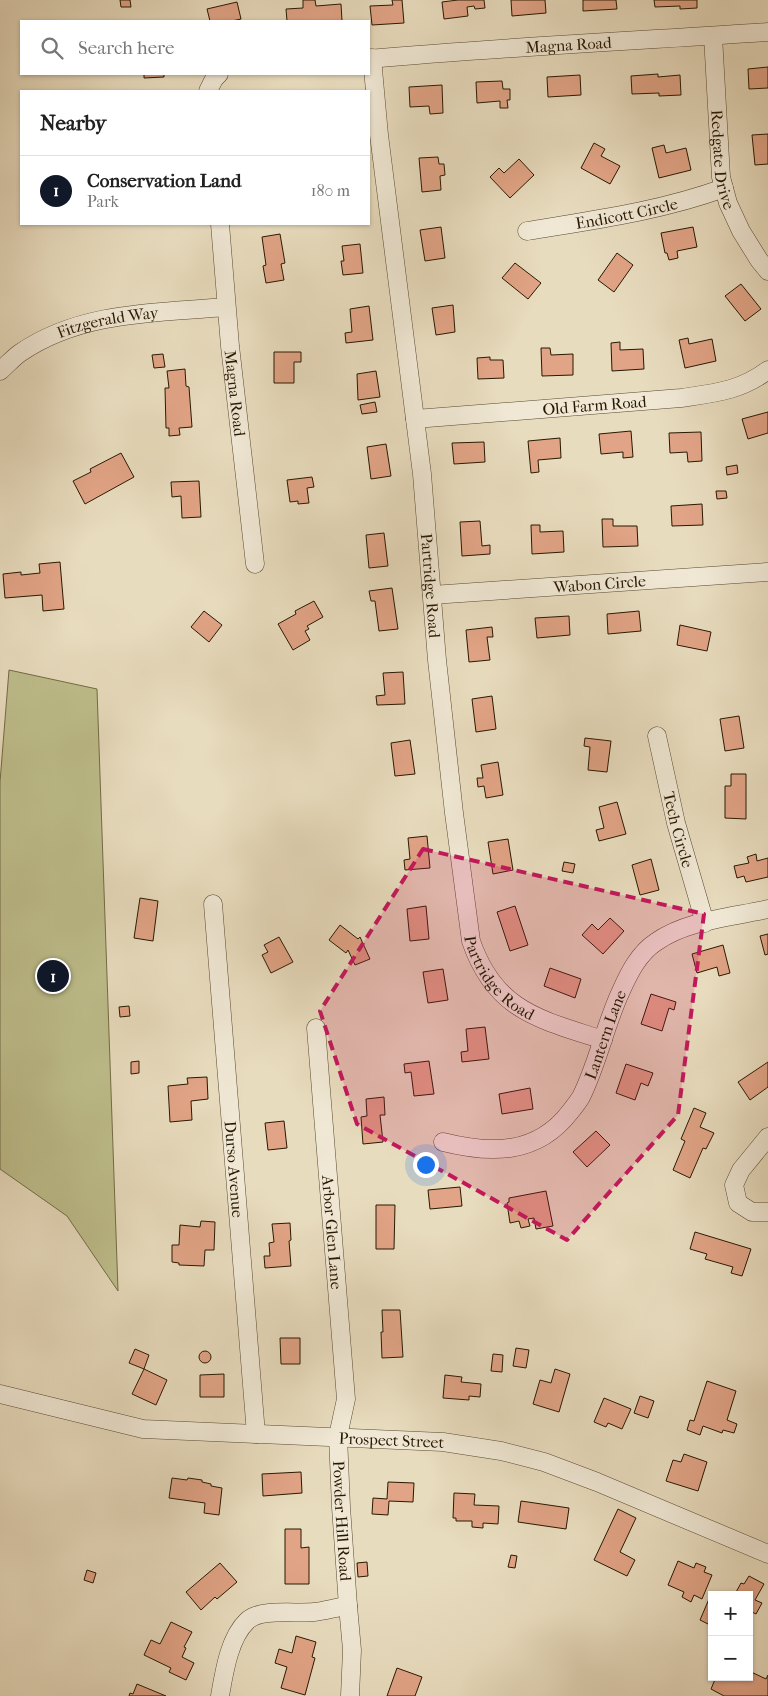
<!DOCTYPE html>
<html lang="en">
<head>
<meta charset="utf-8">
<style>
  body { margin:0; font-family:"IM FELL French Canon",serif; background:#f2f2f2; color:#222 }
  .controls { position:absolute; right:15px; bottom:15px; display:grid; overflow:hidden; border-radius:0px; box-shadow:0 1px 4px #0004 }
  .controls button { width:45px; height:45px; display:grid; place-items:center; padding:0; border:0; border-bottom:1px solid #e0e0e0; background:#fff; color:#222; font:25px sans-serif }
  .you { position:absolute; left:425px; top:1164px; width:18px; height:18px; margin:-12px; border:4px solid #fff; border-radius:50%; background:#1a73e8; box-shadow:0 0 0 8px #1a73e833 }
  .badge { display:grid; place-items:center; width:32px; height:32px; border-radius:50%; background:#111827; color:#fff; font-size:16px; font-weight:700 }
  .pin { position:absolute; translate:-50% -50%; border:2px solid #fff; box-shadow:0 1px 5px #0006 }
  .list { margin:0; padding:0; list-style:none }
  h2 { display:flex; justify-content:space-between; align-items:center; height:65px; margin:0; padding:0 20px; font-size:21px }
  h2 small { font-size:16px; font-weight:400; color:#767676 }
  .list li { display:grid; grid-template-columns:32px 1fr auto; gap:15px; align-items:center; box-sizing:border-box; height:70px; padding:0 20px; border-top:1px solid #e0e0e0 }
  .list b { display:block; font-size:19px; white-space:nowrap }
  .list p { margin:0; font-size:16px; white-space:nowrap; color:#767676 }
  .list em { font-size:16px; font-style:normal; color:#767676 }
  .icon { flex:none; width:28px; height:28px; fill:none; stroke:currentColor; stroke-width:2; stroke-linecap:round; stroke-linejoin:round }
  .map { position:relative; flex:none; width:768px; height:1696px; overflow:hidden }
  .search { position:absolute; background:#fff; box-shadow:0 1px 4px #0004; left:20px; top:20px; width:350px; height:55px; display:flex; align-items:center; gap:12px; box-sizing:border-box; padding:0 18px; border-radius:0px; color:#767676; font-size:19px }
  .panel { position:absolute; background:#fff; box-shadow:0 1px 4px #0004; left:20px; top:90px; width:350px; height:135px; border-radius:0px }
  .map>svg:first-child { display:block }
  .green { fill:#bebe8c; stroke:#736b46 }
  .building { fill:#e1a486; stroke:#281801 }
  .lines { fill:none; stroke-linecap:round; stroke-linejoin:round }
  .street-casing { stroke:#584930; stroke-width:19 }
  .street { stroke:#f0e8d5; stroke-width:18 }
  .marked { fill:#c2185b; fill-opacity:0.2; stroke:#c2185b; stroke-width:4; stroke-dasharray:10 6; stroke-linejoin:round }
  .labels { text-anchor:middle; dominant-baseline:central; stroke-width:4.5; stroke-linejoin:round; paint-order:stroke }
  .street-label { font-size:16px; fill:#281801; stroke:#f0e8d5 }
</style>
</head>
<body>
<div class="map">
<svg width="768" height="1696" viewBox="0 0 768 1696">
  <rect width="100%" height="100%" fill="#e8dcbe"/>
  <filter id="stains"><feTurbulence type="fractalNoise" baseFrequency=".004" numOctaves="4"/><feColorMatrix values="0 0 0 0 .2 0 0 0 0 .09 0 0 0 0 .02 0 0 0 .5 -.17"/></filter>
  <radialGradient id="worn" r=".72"><stop offset=".6" stop-color="#630" stop-opacity="0"/><stop offset="1" stop-color="#630" stop-opacity=".3"/></radialGradient>
  <path class="green" d="M9,670L97,689L118,1291L67,1216L0,1169V782Z"/>
  <g class="building">
    <path d="M120,0H130L131,7H121Z"/>
    <path d="M303,0H315L316,6L341,4L342,21H287L286,9L303,8Z"/>
    <path d="M392,0H402L404,23L372,25L370,6L393,5Z"/>
    <path d="M458,0H484L485,8L475,9L474,6L467,7L468,16L444,19L442,2Z"/>
    <path d="M511,0H545L546,13L512,16Z"/>
    <path d="M583,0H616L617,9L583,11Z"/>
    <path d="M654,0H697V8L680,9V6L655,7Z"/>
    <path d="M237,2L241,19L232,21H210L207,9Z"/>
    <path d="M768,67V88L749,89L748,69Z"/>
    <path d="M144,74H164V77L144,78Z"/>
    <path d="M658,74V77L680,75L681,95L659,96V93L632,94L631,76Z"/>
    <path d="M580,75L581,95L548,97L547,77Z"/>
    <path d="M502,81L503,89H510V100H507L508,108H500V101L477,103L476,82Z"/>
    <path d="M442,85L443,113L430,114L429,106L410,107L409,87Z"/>
    <path d="M768,134V164L755,165L752,135Z"/>
    <path d="M594,143L605,149L601,156L620,166L610,184L581,168Z"/>
    <path d="M664,145L666,153L686,148L691,170L659,178L652,148Z"/>
    <path d="M438,157L439,164H444L445,175L440,176L441,190L422,192L419,158Z"/>
    <path d="M519,159L534,175L510,198L490,177L499,168L504,173Z"/>
    <path d="M441,227L445,258L425,261L420,230Z"/>
    <path d="M693,227L697,247L677,251L678,258L669,260L667,253H665L661,233Z"/>
    <path d="M280,234L285,263L281,264L284,280L266,283L263,266L266,265L262,237Z"/>
    <path d="M360,244L363,273L343,275L341,261H344L342,246Z"/>
    <path d="M617,253L633,265L614,292L598,280Z"/>
    <path d="M515,263L541,283L528,299L502,278Z"/>
    <path d="M741,284L761,309L745,321L725,296Z"/>
    <path d="M453,305L455,332L436,335L432,308Z"/>
    <path d="M369,306L373,340L346,343L345,333L352,332L350,309Z"/>
    <path d="M688,338L689,344L712,339L716,361L685,368L679,340Z"/>
    <path d="M620,342V350L643,349L644,369L612,371L611,343Z"/>
    <path d="M541,348H550L551,355L573,354V375L542,376Z"/>
    <path d="M274,352H301V362H294V383H274Z"/>
    <path d="M163,354L165,367L154,368L152,355Z"/>
    <path d="M490,357V360H503L504,378L478,379L477,358Z"/>
    <path d="M185,369L186,386L189,387L192,427L179,428L180,435L169,436V428H166L165,388H169L167,371Z"/>
    <path d="M376,371L380,397L358,400L357,374Z"/>
    <path d="M375,402L377,412L362,414L360,405Z"/>
    <path d="M768,412V433L748,439L742,419Z"/>
    <path d="M631,431L633,457L623,458V452L601,454L599,434Z"/>
    <path d="M701,432L702,461L688,462L687,452L670,453L669,433Z"/>
    <path d="M560,438L561,458L538,460L539,472L531,473L528,441Z"/>
    <path d="M484,442L485,462L454,464L452,443Z"/>
    <path d="M386,444L391,476L371,479L367,447Z"/>
    <path d="M121,453L134,477L85,504L73,481L91,472L90,469Z"/>
    <path d="M737,465L738,473L727,475L726,467Z"/>
    <path d="M312,477L314,487L307,488L309,503L298,504V501L290,502L287,480Z"/>
    <path d="M199,481L201,517L182,518L181,496L172,497L171,482Z"/>
    <path d="M716,491H726L727,498L717,499Z"/>
    <path d="M702,504L703,525L672,526L671,506Z"/>
    <path d="M602,519H613V526H637L638,546L603,547Z"/>
    <path d="M480,521L482,546L490,545V554L462,556L460,522Z"/>
    <path d="M531,525H540V532L563,531L564,552L532,554Z"/>
    <path d="M384,533L388,566L369,568L366,535Z"/>
    <path d="M60,562L64,609L43,611L42,595L5,598L3,574L21,572V575L40,573L39,564Z"/>
    <path d="M392,588L398,629L379,631L375,601H371L369,591Z"/>
    <path d="M314,601L323,617L307,626L309,629L305,631L310,640L293,650L278,624L296,614L295,611Z"/>
    <path d="M204,611L222,625L209,642L191,627Z"/>
    <path d="M639,611L641,631L608,634L607,614Z"/>
    <path d="M569,616L570,635L537,638L535,618Z"/>
    <path d="M680,625L711,632L707,651L677,645Z"/>
    <path d="M492,627L493,637H487L490,660L469,662L466,630Z"/>
    <path d="M403,672L405,704L377,705L376,696L385,695L383,673Z"/>
    <path d="M492,696L496,729L476,732L472,699Z"/>
    <path d="M739,716L744,748L725,751L720,719Z"/>
    <path d="M585,738L611,741L607,772L588,770L590,747L584,746Z"/>
    <path d="M410,740L415,774L395,776L391,743Z"/>
    <path d="M498,762L503,795L486,798L484,786L478,787L477,778H483L481,765Z"/>
    <path d="M731,774H746V819L725,818V786H731Z"/>
    <path d="M617,802L626,834L599,841L596,830L604,828L599,807Z"/>
    <path d="M427,836L430,868L405,870L404,860L410,859L408,838Z"/>
    <path d="M508,839L513,870L493,874L488,842Z"/>
    <path d="M756,854L757,861L768,858V877L746,882L744,876L737,878L734,866L749,863L747,857Z"/>
    <path d="M651,859L659,890L640,895L632,865Z"/>
    <path d="M564,862L575,864L573,873L562,871Z"/>
    <path d="M140,898L158,901L153,941L134,938Z"/>
    <path d="M426,906L429,939L410,941L407,909Z"/>
    <path d="M515,906L528,945L510,951L497,912Z"/>
    <path d="M610,918L624,931L603,954L582,935L592,924L598,930Z"/>
    <path d="M340,925L358,939L360,937L370,959L355,965L348,950L346,953L329,940Z"/>
    <path d="M768,934V954L765,955L760,936Z"/>
    <path d="M279,937L293,962L271,973L262,955L268,952L264,945Z"/>
    <path d="M723,945L730,973L719,976L717,967L697,973L692,954Z"/>
    <path d="M550,968L581,979L575,998L544,986Z"/>
    <path d="M443,969L448,1000L428,1003L423,972Z"/>
    <path d="M651,994L676,1002L674,1010L669,1008L662,1031L641,1024Z"/>
    <path d="M129,1006L130,1016L120,1017L119,1007Z"/>
    <path d="M485,1027L489,1059L462,1062L461,1052L468,1051L466,1029Z"/>
    <path d="M139,1061V1073L131,1074V1062Z"/>
    <path d="M429,1061L434,1094L414,1096L411,1072L405,1073L404,1064Z"/>
    <path d="M768,1062V1087L750,1100L738,1082Z"/>
    <path d="M626,1064L653,1073L648,1086L641,1083L635,1100L616,1093Z"/>
    <path d="M207,1077L208,1099L191,1101L192,1120L170,1122L168,1086L188,1084L187,1078Z"/>
    <path d="M530,1088L533,1109L502,1114L499,1094Z"/>
    <path d="M384,1097L385,1115H380L383,1142L363,1144L361,1117L367,1116L366,1099Z"/>
    <path d="M694,1108L706,1113L700,1127L714,1133L706,1149L703,1148L690,1178L673,1170L685,1141L681,1139Z"/>
    <path d="M284,1121L287,1148L268,1150L265,1123Z"/>
    <path d="M596,1131L610,1145L587,1167L573,1152Z"/>
    <path d="M460,1187L462,1206L430,1209L428,1190Z"/>
    <path d="M546,1191L553,1226L536,1229L534,1218L528,1219L530,1226L521,1228L519,1221L510,1223L507,1203L509,1202V1198Z"/>
    <path d="M376,1205H395L394,1249H376Z"/>
    <path d="M201,1221L215,1222L214,1250H205L204,1266L179,1265V1263L172,1262V1245H179L180,1225L200,1227Z"/>
    <path d="M290,1223L291,1240L289,1241L291,1266L265,1268L264,1256H270L269,1243L274,1242L272,1224Z"/>
    <path d="M695,1232L751,1249L742,1276L731,1273L733,1267L705,1259L707,1254L690,1249Z"/>
    <path d="M382,1310H400L403,1357L382,1358L381,1332H383Z"/>
    <path d="M280,1338H300V1364H281Z"/>
    <path d="M516,1348L529,1350L526,1368L513,1366Z"/>
    <path d="M135,1349L149,1355L144,1369L129,1363Z"/>
    <circle cx="205" cy="1357" r="6"/>
    <path d="M493,1354L503,1355L502,1372L491,1371Z"/>
    <path d="M144,1369L167,1380L156,1405L132,1394Z"/>
    <path d="M555,1369L570,1374L559,1412L533,1404L540,1380L551,1383Z"/>
    <path d="M224,1374V1397H200V1375Z"/>
    <path d="M445,1375L462,1377L461,1382L481,1384L480,1397L469,1396V1400L443,1398Z"/>
    <path d="M707,1381L736,1391L727,1420L737,1424L734,1433L723,1430L722,1433L703,1426L700,1435L687,1430L690,1420L694,1421Z"/>
    <path d="M640,1396L654,1401L648,1418L634,1413Z"/>
    <path d="M604,1398L631,1409L622,1429L608,1423L606,1427L594,1422Z"/>
    <path d="M684,1454L707,1462L698,1491L666,1481L673,1460L681,1462Z"/>
    <path d="M301,1472L302,1493L263,1496L262,1474Z"/>
    <path d="M172,1478L187,1480L188,1478L202,1480V1482L211,1484V1486L222,1488L219,1515L204,1513L205,1503L169,1498Z"/>
    <path d="M388,1482L414,1483L413,1502L389,1501L388,1515L372,1514L373,1498L387,1499Z"/>
    <path d="M454,1493L475,1494L474,1505L499,1506L498,1524L483,1523V1528L472,1527V1521H456V1518H453Z"/>
    <path d="M521,1501L569,1508L566,1529L518,1522Z"/>
    <path d="M618,1509L636,1518L620,1552L635,1560L627,1576L594,1560Z"/>
    <path d="M285,1529H301V1548L309,1547V1584H285Z"/>
    <path d="M511,1555L517,1556L515,1568L508,1567Z"/>
    <path d="M678,1561L694,1568L696,1563L706,1567L704,1572L712,1575L702,1599L694,1595L691,1602L682,1597L684,1592L668,1585Z"/>
    <path d="M367,1562L368,1576L358,1577L357,1563Z"/>
    <path d="M220,1563L237,1582L217,1599L215,1597L201,1610L186,1592Z"/>
    <path d="M87,1570L96,1573L93,1583L84,1580Z"/>
    <path d="M749,1576L764,1584L755,1600L762,1603L756,1614L752,1612L749,1617V1595L735,1594L741,1583L744,1584Z"/>
    <path d="M709,1599L712,1600V1614L708,1624L700,1620Z"/>
    <path d="M171,1622L192,1632L184,1647L186,1648L182,1657L194,1663L186,1680L169,1672L171,1668L144,1655L151,1640L160,1644Z"/>
    <path d="M296,1636L316,1642L312,1657L315,1658L305,1695L281,1688L287,1667L275,1663L279,1649L292,1653Z"/>
    <path d="M397,1668L422,1677L415,1696H387Z"/>
    <path d="M749,1671L766,1679L768,1675V1696H724L711,1689L716,1677H749Z"/>
    <path d="M137,1684L166,1696H129L130,1693L133,1694Z"/>
  </g>
  <g class="lines">
    <g class="street-casing">
      <g id="street">
        <path id="s1" d="M713,36L721,177L728,203L741,231L759,260L768,271"/>
        <path id="s2" d="M372,58L379,135L422,474L437,660L454,813L471,941C495,1011 539,1019 603,1040"/>
        <path id="s3" d="M369,59C502,47 635,41 768,32"/>
        <path d="M208,91L214,79L219,74"/>
        <path id="s4" d="M220,224L230,346L255,564"/>
        <path id="s5" d="M527,231C594,220 661,211 724,188"/>
        <path id="s6" d="M0,371C7,365 13,358 20,353C81,311 156,313 226,307"/>
        <path id="s7" d="M415,419L681,398C715,393 740,391 768,370"/>
        <path id="s8" d="M432,595L767,572"/>
        <path id="s9" d="M657,736L676,823L705,923"/>
        <path id="s10" d="M213,904L256,1434"/>
        <path id="s11" d="M316,1028L346,1399L338,1436L341,1507L348,1606"/>
        <path d="M768,1137L741,1170L734,1185L738,1203L752,1212H768"/>
        <path id="s12" d="M443,1142C491,1154 537,1155 570,1112C574,1107 578,1102 581,1097C598,1063 605,1025 621,991C629,973 639,953 656,942C687,920 733,917 768,909"/>
        <path id="s13" d="M0,1394L143,1429L443,1442L501,1451L544,1462L597,1482L768,1554"/>
        <path d="M220,1696C224,1673 229,1638 247,1621C260,1608 296,1614 314,1612C325,1611 337,1607 348,1606L352,1650L350,1696"/>
      </g>
    </g>
    <use href="#street" class="street"/>
  </g>
  <path class="marked" d="M423,849L704,914L678,1115L567,1240L357,1124L320,1011Z"/>
  <g class="labels">
    <g class="street-label">
      <text stroke="none"><textPath href="#s3" startOffset="200">Magna Road</textPath></text>
      <text stroke="none"><textPath href="#s1" startOffset="124">Redgate Drive</textPath></text>
      <text stroke="none"><textPath href="#s5" startOffset="101">Endicott Circle</textPath></text>
      <text stroke="none"><textPath href="#s6" startOffset="121">Fitzgerald Way</textPath></text>
      <text stroke="none"><textPath href="#s4" startOffset="170">Magna Road</textPath></text>
      <text stroke="none"><textPath href="#s7" startOffset="180">Old Farm Road</textPath></text>
      <text stroke="none"><textPath href="#s8" startOffset="168">Wabon Circle</textPath></text>
      <text stroke="none"><textPath href="#s2" startOffset="531">Partridge Road</textPath></text>
      <text stroke="none"><textPath href="#s9" startOffset="96">Tech Circle</textPath></text>
      <text stroke="none"><textPath href="#s2" startOffset="936">Partridge Road</textPath></text>
      <text stroke="none"><textPath href="#s12" startOffset="225">Lantern Lane</textPath></text>
      <text stroke="none"><textPath href="#s10" startOffset="266">Durso Avenue</textPath></text>
      <text stroke="none"><textPath href="#s11" startOffset="205">Arbor Glen Lane</textPath></text>
      <text stroke="none"><textPath href="#s13" startOffset="396">Prospect Street</textPath></text>
      <text stroke="none"><textPath href="#s11" startOffset="495">Powder Hill Road</textPath></text>
    </g>
  </g>
  <rect width="100%" height="100%" filter="url(#stains)"/>
  <rect width="100%" height="100%" fill="url(#worn)"/>
</svg>
<div class="controls">
<button>+</button>
<button>−</button>
</div>
<div class="you"></div>
<div class="pin badge" style="left:53px;top:976px">1</div>
<div class="search"><svg class="icon" aria-label="search" viewBox="0 0 24 24"><circle cx="10" cy="10" r="6"/><path d="M15 15l6 6"/></svg>Search here</div>
<section class="panel">
<h2>Nearby<small></small></h2>
<ul class="list">
<li><span class="badge">1</span><div><b>Conservation Land</b><p>Park</p></div><em>180 m</em></li>
</ul>
</section>
</div>
</body>
</html>
